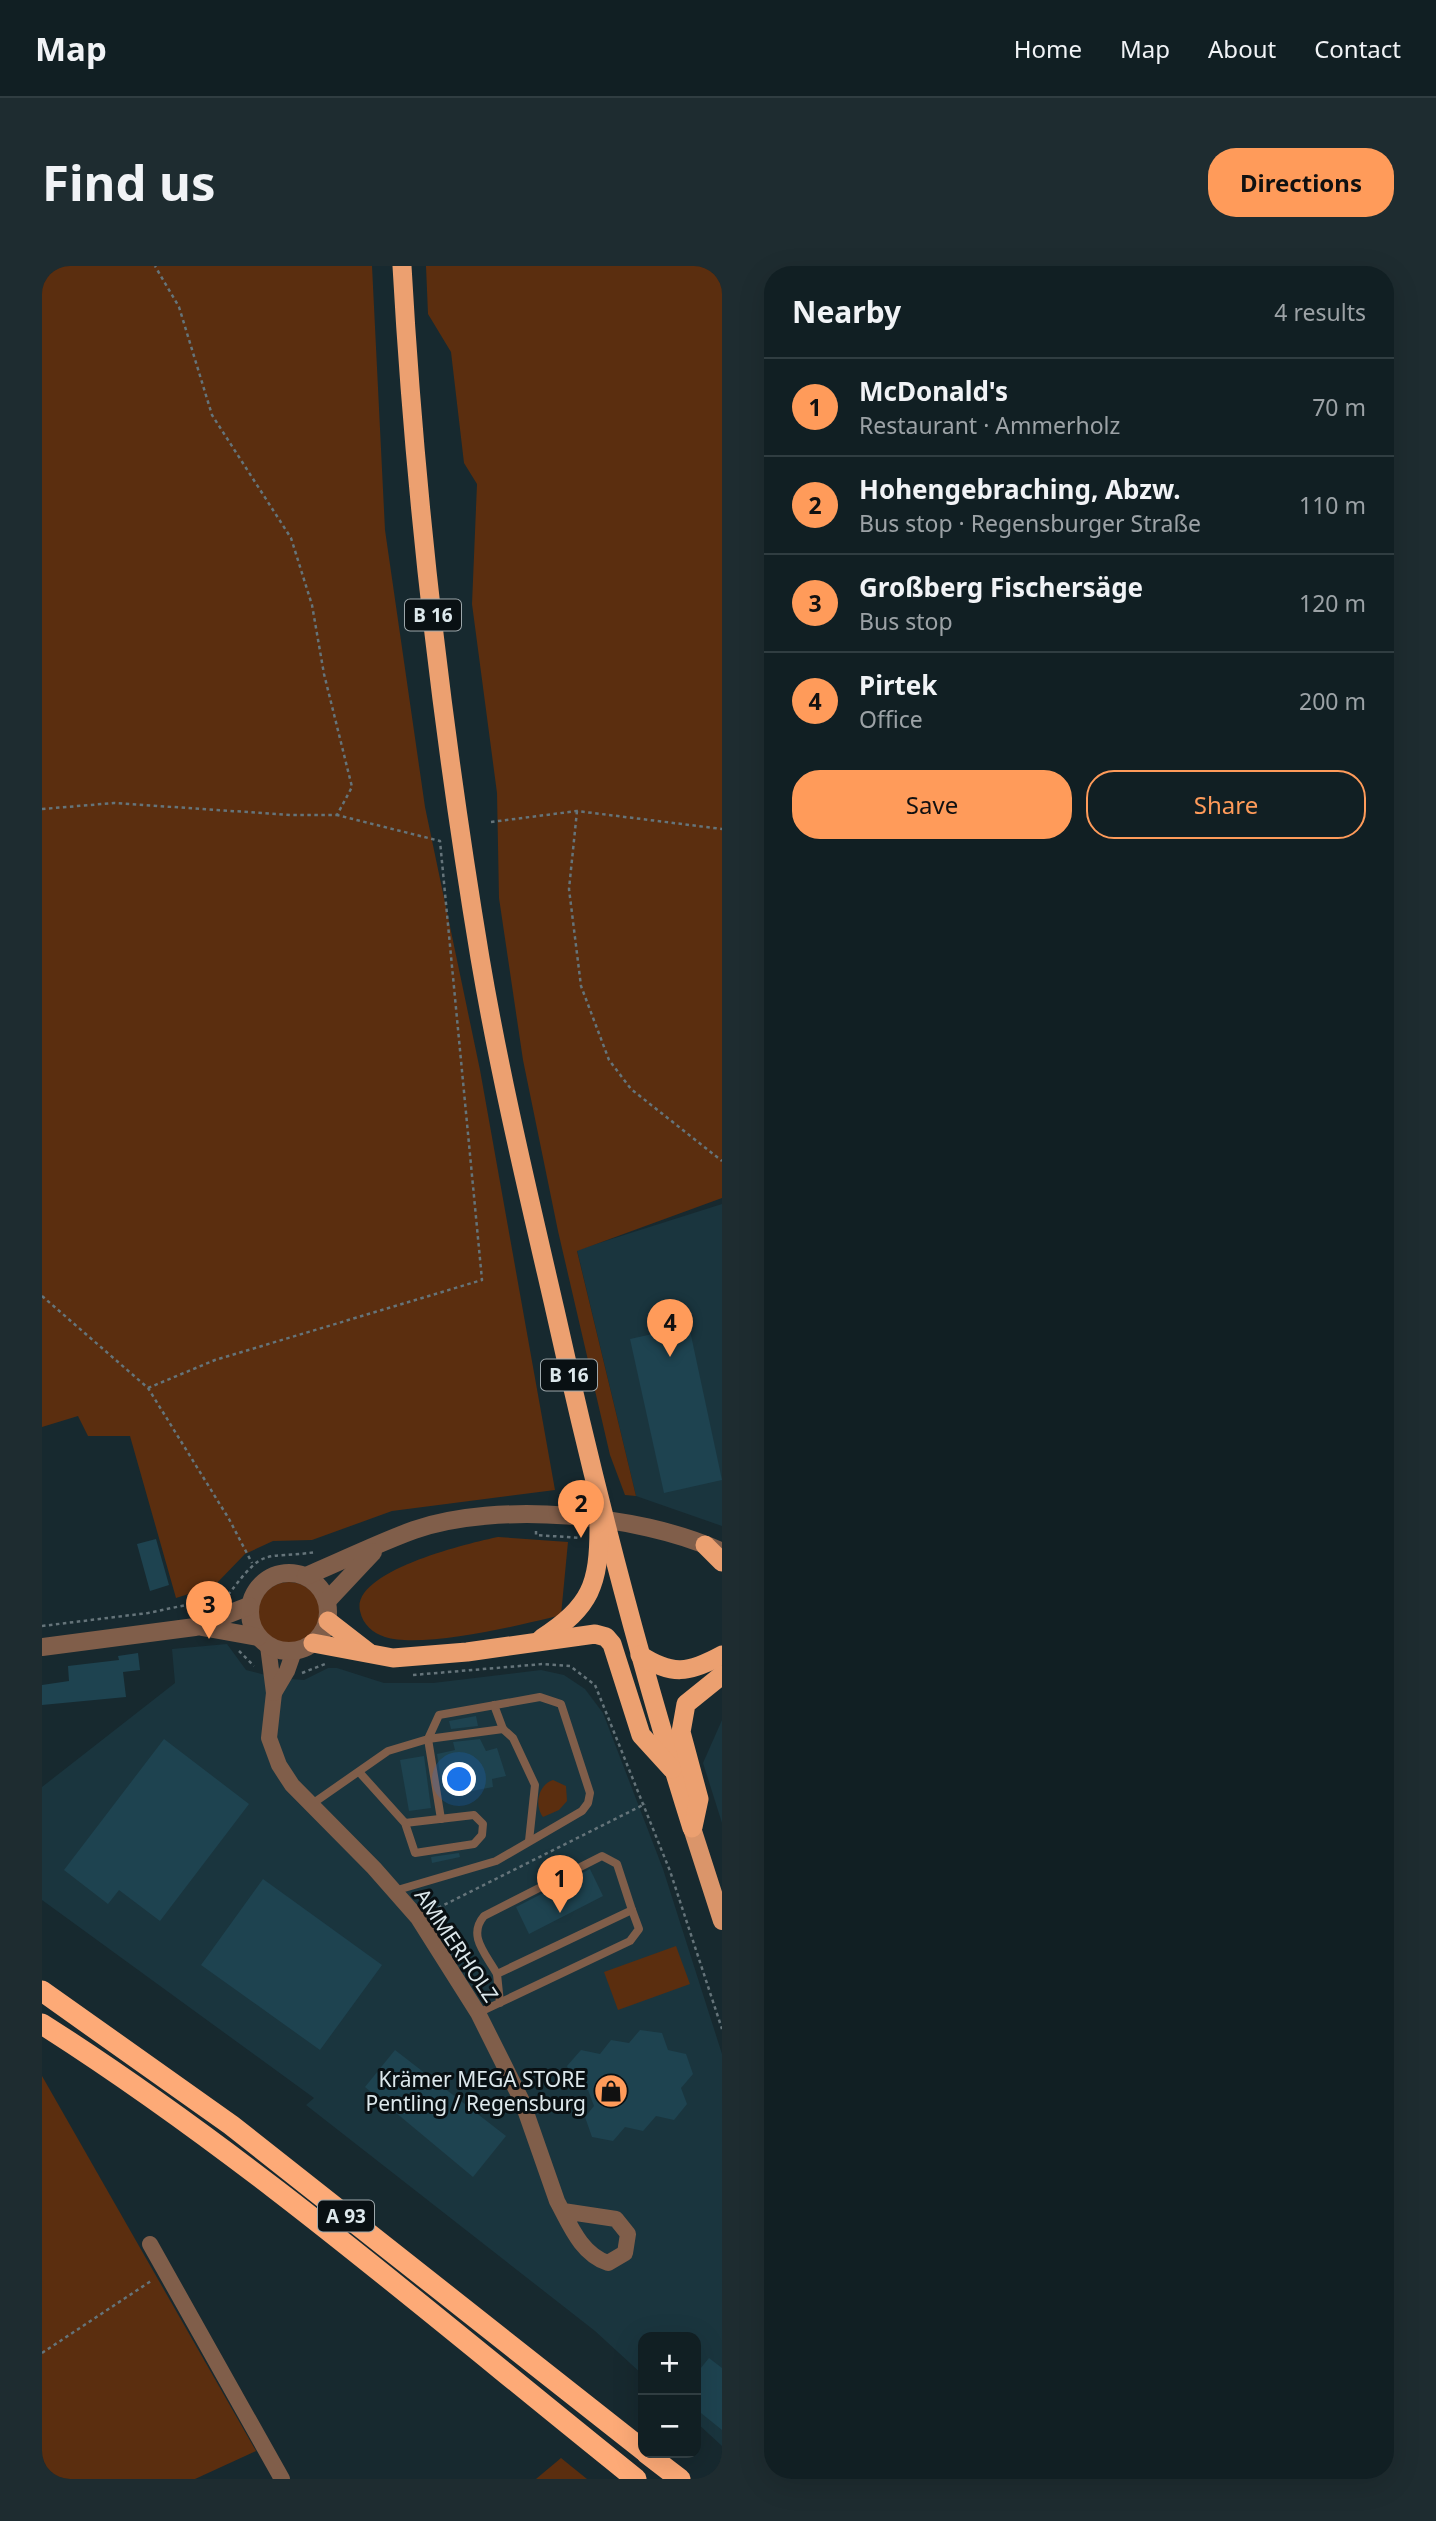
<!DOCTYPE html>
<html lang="en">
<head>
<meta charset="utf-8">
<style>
  body { margin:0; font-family:"Noto Sans",sans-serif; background:#1e2c30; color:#f1f3f6 }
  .controls { position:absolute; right:21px; bottom:21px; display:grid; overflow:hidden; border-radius:14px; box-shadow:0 7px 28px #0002 }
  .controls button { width:63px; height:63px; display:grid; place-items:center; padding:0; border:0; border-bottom:2px solid #303d41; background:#111f23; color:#f1f3f6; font:35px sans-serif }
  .you { position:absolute; left:418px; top:1514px; width:24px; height:24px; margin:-18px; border:5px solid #fff; border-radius:50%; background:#1a73e8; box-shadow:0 0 0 10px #1a73e833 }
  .badge { display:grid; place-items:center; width:46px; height:46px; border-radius:50%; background:#ff9b5a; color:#111; font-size:23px; font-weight:700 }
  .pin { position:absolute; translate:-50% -58px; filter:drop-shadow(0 2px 4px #0008) }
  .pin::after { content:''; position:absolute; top:37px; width:24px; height:21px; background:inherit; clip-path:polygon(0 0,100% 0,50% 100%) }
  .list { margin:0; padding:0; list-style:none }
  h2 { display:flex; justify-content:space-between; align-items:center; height:91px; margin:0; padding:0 28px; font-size:30px }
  h2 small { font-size:23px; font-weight:400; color:#9ca2a6 }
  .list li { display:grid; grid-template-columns:46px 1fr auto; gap:21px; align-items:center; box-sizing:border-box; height:98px; padding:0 28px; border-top:2px solid #303d41 }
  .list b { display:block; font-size:26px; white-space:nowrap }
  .list p { margin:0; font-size:23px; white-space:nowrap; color:#9ca2a6 }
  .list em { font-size:23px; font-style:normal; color:#9ca2a6 }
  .actions { display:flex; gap:14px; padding:21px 28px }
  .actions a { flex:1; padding:16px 0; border:2px solid #ff9b5a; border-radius:28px; text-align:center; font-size:24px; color:#ff9b5a }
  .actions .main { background:#ff9b5a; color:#111 }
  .map { position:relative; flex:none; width:680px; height:2213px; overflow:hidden; border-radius:28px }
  header { display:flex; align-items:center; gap:42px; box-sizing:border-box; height:98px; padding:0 35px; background:#111f23; border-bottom:2px solid #303d41 }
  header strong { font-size:33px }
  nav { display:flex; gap:38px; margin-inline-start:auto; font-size:24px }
  .intro { display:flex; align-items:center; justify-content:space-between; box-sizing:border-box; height:168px; padding:0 42px }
  h1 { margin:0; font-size:49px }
  .button { padding:18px 32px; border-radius:28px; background:#ff9b5a; color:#111; font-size:24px; font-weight:700 }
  main { display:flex; gap:42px; padding:0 42px }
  aside { flex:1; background:#111f23; border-radius:28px; box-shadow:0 7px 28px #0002 }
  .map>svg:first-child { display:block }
  .built { fill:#1a353e }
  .green { fill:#5b2e0f }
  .building { fill:#1e4350 }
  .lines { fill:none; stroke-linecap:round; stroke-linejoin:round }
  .path { stroke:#65747a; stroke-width:2.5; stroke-dasharray:3.5 3.5; stroke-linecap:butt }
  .service { stroke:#805e4a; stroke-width:8 }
  .minor { stroke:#805e4a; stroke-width:16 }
  .tertiary { stroke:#805e4a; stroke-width:18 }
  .primary { stroke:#da956a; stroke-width:18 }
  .trunk { stroke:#eca070; stroke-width:19 }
  .motorway { stroke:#fdaa77; stroke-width:21 }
  .labels { text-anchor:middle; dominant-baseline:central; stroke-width:6; stroke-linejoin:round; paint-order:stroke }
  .shield { fill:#091013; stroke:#9da7ab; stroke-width:2 }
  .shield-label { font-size:19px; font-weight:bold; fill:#dde8ec }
  .street-label { font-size:21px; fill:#dde8ec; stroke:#091013 }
  .poi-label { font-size:21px; fill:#dde8ec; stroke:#091013; text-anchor:end }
</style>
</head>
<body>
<header>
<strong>Map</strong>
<nav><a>Home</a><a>Map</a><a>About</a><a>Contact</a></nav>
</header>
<div class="intro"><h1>Find us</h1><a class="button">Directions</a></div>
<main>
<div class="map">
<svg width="680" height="2213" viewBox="0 0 680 2213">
  <rect width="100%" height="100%" fill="#17292f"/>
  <g class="built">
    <path d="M680,938V1260L594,1230L535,984Z"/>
    <path d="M185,1378L204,1404L235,1412L262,1414L286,1402H295L342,1417H391L499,1404L522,1409L543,1423L561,1447L621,1603L680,1788V2180L654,2156V2071H601V2109L553,2065L264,1839L272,1832L0,1634V1521L133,1417L130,1383Z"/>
    <path d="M680,1454V1557L661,1497Z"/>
  </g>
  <g class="green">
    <path d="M0,0H330L343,264L383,541L438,804L513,1224L350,1245L270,1274L231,1275L203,1288L172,1320L134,1332L88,1170H46L36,1150L0,1161Z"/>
    <path d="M384,0H680V932L535,985L594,1230L583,1229L568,1189L516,965L481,794L457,632L455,527L430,338L435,218L422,197L409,86L386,48Z"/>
    <path d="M456,1271L526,1276L519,1349C480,1359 379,1383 343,1371C331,1367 321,1359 318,1345C309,1305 427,1277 456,1271Z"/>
    <circle cx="247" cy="1347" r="31"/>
    <path d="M511,1514L524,1520L525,1535L517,1544L501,1551C492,1539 496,1519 511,1514Z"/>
    <path d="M634,1680L648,1718L576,1744L562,1706Z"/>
    <path d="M0,1810L214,2185L153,2213H0Z"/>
    <path d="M519,2192L545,2213H494Z"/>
  </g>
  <g class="building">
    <path d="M647,1060L680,1214L622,1227L588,1073Z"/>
    <path d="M114,1273L127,1319L108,1325L95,1278Z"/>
    <path d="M96,1387L98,1404L81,1406L84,1431L0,1439V1419L27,1415L26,1400L77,1394L76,1390Z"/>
    <path d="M434,1450L436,1460L409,1463L407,1455Z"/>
    <path d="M122,1473L207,1538L118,1655L77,1624L66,1638L22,1604Z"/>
    <path d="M438,1473L444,1485L455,1482L464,1510L450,1513L451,1521L414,1528L411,1512L399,1514L395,1488L413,1484L411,1476Z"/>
    <path d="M382,1490L389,1542L367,1545L358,1494Z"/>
    <path d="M417,1587L418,1591L390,1597L389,1591Z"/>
    <path d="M548,1603L561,1630L487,1668L474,1641Z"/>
    <path d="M221,1613L340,1699L278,1784L159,1699Z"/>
    <path d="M598,1764L620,1767L626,1784L644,1788L651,1808L639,1822L645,1838L632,1854L614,1850L601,1865L583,1861L571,1875L550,1871L543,1851L552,1840L546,1824L533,1821L525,1800L539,1784L558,1788L569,1774L587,1777Z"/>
    <path d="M353,1784L464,1870L431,1911L323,1821Z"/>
    <path d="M667,2092L680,2102V2164L654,2143V2108Z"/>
  </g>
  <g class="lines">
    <g class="path">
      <path d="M0,543L72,537L249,549H295L310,521L282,408L270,339L249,272L170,149L137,41L113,0"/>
      <path d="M535,545L527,623L539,720L567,794L589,823L680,895"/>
      <path d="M449,556L535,545L680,563"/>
      <path d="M0,1030L106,1122L187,1253L210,1297"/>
      <path d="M106,1122L173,1094L440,1014L398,575L295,549"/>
      <path d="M494,1265V1269L539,1272"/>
      <path d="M186,1329C224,1279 219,1294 274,1286"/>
      <path d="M0,1360L106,1347L182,1331"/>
      <path d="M197,1385L212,1400"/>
      <path d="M260,1407L283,1398"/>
      <path d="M371,1409L501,1398L528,1400L553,1419L628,1605L680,1763"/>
      <path d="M390,1645L603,1538"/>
      <path d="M0,2087L109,2015"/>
    </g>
    <g class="service">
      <path d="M452,1439L461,1463L471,1472L493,1519L487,1575"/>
      <path d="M318,1507L363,1557L373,1587L432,1578L440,1569L441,1558L432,1549L363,1557"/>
      <path d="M270,1538L346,1485L386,1473L397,1449L498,1431L519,1438L548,1527L546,1537L540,1545L454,1595L352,1625"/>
      <path d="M399,1553L386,1473L461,1463"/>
      <path d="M455,1708C444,1688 425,1670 442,1650L560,1590L575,1598L590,1644"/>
      <path d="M436,1747L588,1675L597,1663L590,1644L455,1708L458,1737"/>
    </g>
    <g class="minor">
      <path d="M226,1380L232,1427L227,1472L237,1499L250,1519L332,1602L376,1652L436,1747L480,1835L515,1935C528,1959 539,1988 566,1997L583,1987L586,1968L574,1953L521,1945"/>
      <path d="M232,1427L245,1405L252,1385"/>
      <path d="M108,1978L240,2213"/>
    </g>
    <g class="tertiary">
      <circle cx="247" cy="1346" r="39"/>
      <path d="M264,1310C300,1295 336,1277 372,1264C456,1235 596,1248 676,1284"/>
      <path d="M285,1335L331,1286"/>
      <path d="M160,1361L216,1371"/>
      <path d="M0,1381L153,1361L207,1340"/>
    </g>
    <path class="primary" d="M650,1562L680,1655"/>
    <g class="trunk">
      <path d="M360,0C373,232 400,463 438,692C458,810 486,927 513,1044C552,1219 596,1392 650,1562"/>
      <path d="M663,1279L680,1296"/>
      <path d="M286,1355L326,1386"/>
      <path d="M500,1372C549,1341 557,1318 557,1261"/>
      <path d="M271,1377L351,1392L425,1386L553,1368L564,1371L570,1378L599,1469L630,1503"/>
      <path d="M598,1389C630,1410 647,1407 680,1389"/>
      <path d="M651,1561L657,1533L639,1466L644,1438L680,1409"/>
    </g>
    <g class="motorway">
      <path d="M0,1725L189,1859L601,2184"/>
      <path d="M0,1758C209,1891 400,2058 594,2213"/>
      <path d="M604,2187L638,2213"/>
    </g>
  </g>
  <defs>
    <g id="shop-disc" transform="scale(1.75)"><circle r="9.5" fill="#ff9b5a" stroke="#091013"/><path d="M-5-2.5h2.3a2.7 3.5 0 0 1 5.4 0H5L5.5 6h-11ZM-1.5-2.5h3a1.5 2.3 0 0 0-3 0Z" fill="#111"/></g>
  </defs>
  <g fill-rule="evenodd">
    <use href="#shop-disc" x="569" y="1825"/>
  </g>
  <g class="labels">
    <g class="shield">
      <rect x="363" y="333.5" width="56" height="31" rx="5"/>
      <rect x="499" y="1093.5" width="56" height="31" rx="5"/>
      <rect x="276" y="1934.5" width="56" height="31" rx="5"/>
    </g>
    <g class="shield-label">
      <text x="391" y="349">B 16</text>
      <text x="527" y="1109">B 16</text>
      <text x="304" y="1950">A 93</text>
    </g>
    <g class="street-label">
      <text transform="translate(415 1679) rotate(56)">AMMERHOLZ</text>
    </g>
    <g class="poi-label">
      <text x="544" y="1813">Krämer MEGA STORE<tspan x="544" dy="24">Pentling / Regensburg</tspan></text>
    </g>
  </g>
</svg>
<div class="controls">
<button>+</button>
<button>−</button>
</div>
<div class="you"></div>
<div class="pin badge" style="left:518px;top:1647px">1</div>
<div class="pin badge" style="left:539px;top:1272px">2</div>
<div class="pin badge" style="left:167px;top:1373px">3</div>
<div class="pin badge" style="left:628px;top:1091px">4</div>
</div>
<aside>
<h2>Nearby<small>4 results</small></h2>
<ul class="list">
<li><span class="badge">1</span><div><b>McDonald's</b><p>Restaurant · Ammerholz</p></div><em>70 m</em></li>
<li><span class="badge">2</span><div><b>Hohengebraching, Abzw.</b><p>Bus stop · Regensburger Straße</p></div><em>110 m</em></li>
<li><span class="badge">3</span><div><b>Großberg Fischersäge</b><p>Bus stop</p></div><em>120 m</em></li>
<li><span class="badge">4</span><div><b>Pirtek</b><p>Office</p></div><em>200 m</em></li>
</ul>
<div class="actions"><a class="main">Save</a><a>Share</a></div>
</aside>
</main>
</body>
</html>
